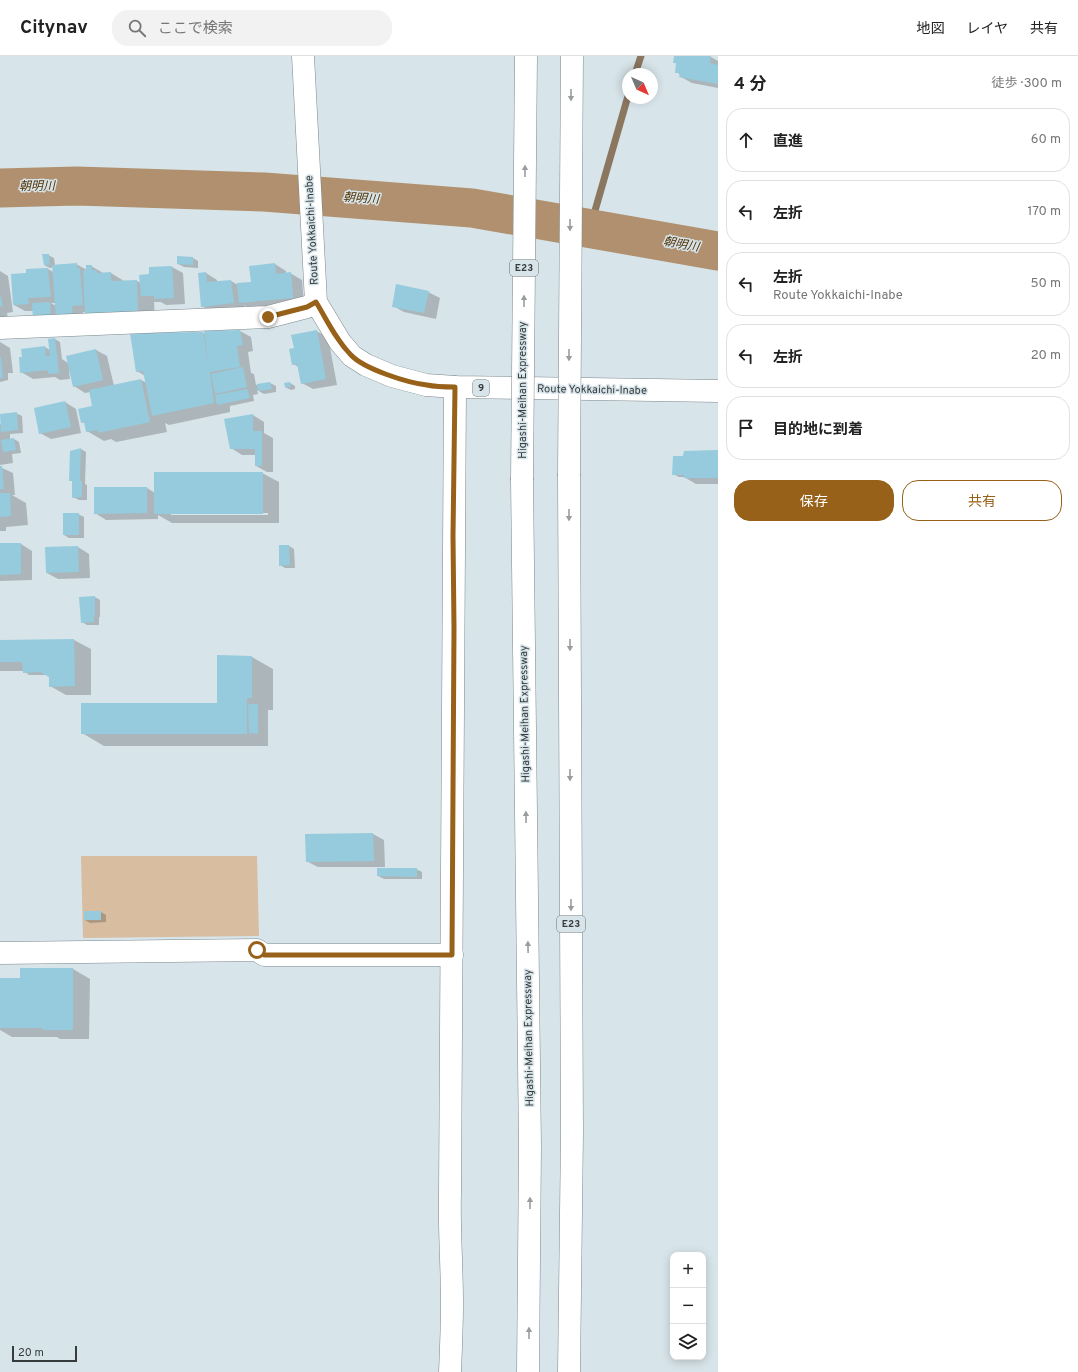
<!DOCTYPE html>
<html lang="ja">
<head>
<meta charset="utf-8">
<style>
  body { margin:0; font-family:Overpass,"Noto Sans JP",sans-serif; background:#f2f2f2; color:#222 }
  .controls { position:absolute; right:12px; bottom:12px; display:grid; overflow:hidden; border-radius:8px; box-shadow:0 2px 10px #0003 }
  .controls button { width:36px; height:36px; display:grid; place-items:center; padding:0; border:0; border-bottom:1px solid #e0e0e0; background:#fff; color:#222; font:20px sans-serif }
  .compass { position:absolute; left:622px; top:12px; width:36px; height:36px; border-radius:50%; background:#fff; box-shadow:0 2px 10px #0003; rotate:136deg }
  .scale { position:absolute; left:12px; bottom:10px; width:65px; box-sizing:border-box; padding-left:4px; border:2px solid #363b3d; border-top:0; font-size:11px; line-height:14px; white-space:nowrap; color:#363b3d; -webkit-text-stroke:3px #d7e4e9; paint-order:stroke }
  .stop { position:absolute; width:12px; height:12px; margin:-9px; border:3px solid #97611a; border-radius:50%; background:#fff }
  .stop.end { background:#97611a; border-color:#fff; box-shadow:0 1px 4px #0008 }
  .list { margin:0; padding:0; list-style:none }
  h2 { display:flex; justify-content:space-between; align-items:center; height:52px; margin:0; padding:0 16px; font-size:17px }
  h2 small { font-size:13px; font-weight:400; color:#767676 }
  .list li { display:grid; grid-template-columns:26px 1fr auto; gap:12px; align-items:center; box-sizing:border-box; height:64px; margin:0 8px 8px; padding:0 8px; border:1px solid #e0e0e0; border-radius:16px }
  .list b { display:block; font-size:15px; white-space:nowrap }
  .list p { margin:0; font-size:13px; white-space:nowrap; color:#767676 }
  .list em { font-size:13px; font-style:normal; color:#767676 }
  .actions { display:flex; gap:8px; padding:12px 16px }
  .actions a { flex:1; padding:9px 0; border:1px solid #97611a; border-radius:16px; text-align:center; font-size:14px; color:#97611a }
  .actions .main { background:#97611a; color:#fff }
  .icon { flex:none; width:22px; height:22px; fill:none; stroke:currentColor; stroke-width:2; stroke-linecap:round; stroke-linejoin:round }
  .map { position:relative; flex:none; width:718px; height:1316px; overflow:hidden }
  header { display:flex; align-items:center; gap:24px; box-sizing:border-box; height:56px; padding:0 20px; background:#fff; border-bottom:1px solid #e0e0e0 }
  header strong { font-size:19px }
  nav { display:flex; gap:22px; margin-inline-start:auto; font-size:14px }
  .search { width:280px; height:36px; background:#f2f2f2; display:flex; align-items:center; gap:10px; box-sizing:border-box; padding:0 14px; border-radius:16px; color:#767676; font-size:15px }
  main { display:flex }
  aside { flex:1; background:#fff }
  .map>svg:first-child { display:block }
  .green { fill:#d8bda1 }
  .shadow { fill:#0003; fill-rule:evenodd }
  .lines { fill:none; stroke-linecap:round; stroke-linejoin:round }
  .stream { stroke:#8b765f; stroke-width:7 }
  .river { stroke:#b0906e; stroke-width:39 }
  .building { fill:#95cbdd }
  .minor-casing { stroke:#7c888d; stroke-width:23 }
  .major-casing { stroke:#7c888d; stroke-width:23 }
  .highway-casing { stroke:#7c888d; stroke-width:23 }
  .minor { stroke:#fff; stroke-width:22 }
  .major { stroke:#fff; stroke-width:22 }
  .highway { stroke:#fff; stroke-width:22 }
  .highway-bridge-casing { stroke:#7c888d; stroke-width:23; stroke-linecap:butt }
  .highway-bridge { stroke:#fff; stroke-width:22 }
  .oneway { fill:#9a9d9e }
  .route { stroke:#97611a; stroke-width:5 }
  .labels { text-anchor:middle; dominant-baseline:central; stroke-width:3; stroke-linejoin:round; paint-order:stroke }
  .shield { fill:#d7e4e9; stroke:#666e71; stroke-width:1 }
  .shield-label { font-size:10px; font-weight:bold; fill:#363b3d }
  .street-label { font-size:11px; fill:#363b3d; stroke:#d7e4e9 }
  .water-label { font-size:12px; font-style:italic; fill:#533104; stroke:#d7e4e9 }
</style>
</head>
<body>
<header>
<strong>Citynav</strong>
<div class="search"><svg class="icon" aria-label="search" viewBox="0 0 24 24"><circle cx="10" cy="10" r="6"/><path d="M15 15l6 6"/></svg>ここで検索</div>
<nav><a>地図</a><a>レイヤ</a><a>共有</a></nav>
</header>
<main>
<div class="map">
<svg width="718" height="1316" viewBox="0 0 718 1316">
  <rect width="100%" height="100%" fill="#d7e4e9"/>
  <path class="green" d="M81,800H257L259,880L83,882Z"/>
  <g class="shadow">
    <path d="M675,0H707L711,1L718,5V32L692,27L681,21V19L676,16L677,8L674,6Z"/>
    <path d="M48,199L54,202L55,209L76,208L87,214L91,210L105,218L111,217L124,225H137L141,227L151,219L150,212L172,211L183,217L185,248L166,249L161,246H154L155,266L86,256H83L84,266L56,264L34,255H25L14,249L27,218V214L48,213L53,216V211L50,212L44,209ZM51,247H56V250Z"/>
    <path d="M178,201L193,202L198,205V212L184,211L178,208Z"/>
    <path d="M275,208L286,215V218L290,217L302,224L304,248L251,253L244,249L245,253L213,257L202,250L206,217L217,224V227L231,225L238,229L252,227Z"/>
    <path d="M0,215L8,220L13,256L7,257L8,262L0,263Z"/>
    <path d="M428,236L440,242L436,263L404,256L393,250Z"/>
    <path d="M240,275L251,281L253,295L248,296L251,317L254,318L256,329L270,327L276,330V336L264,338L257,334L258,338L253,339L254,345L230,350V356L169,369L165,367L167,376L116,386L111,383L104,385L87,375L86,368L82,366L93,351L90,336L85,337L74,330L70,315H69L70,323L60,324L55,321L33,323L21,316L45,291L50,294L55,283L60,286L62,303L68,307L96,294L107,300L114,330L141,324L147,327L145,320L137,315L203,277L206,278Z"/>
    <path d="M316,275L328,281L337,329L313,333L302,327L299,311L293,308L295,293Z"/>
    <path d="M0,286L10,292L13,317H8V324L0,326Z"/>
    <path d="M290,327L295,330V333L291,334L285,331Z"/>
    <path d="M65,346L76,353L81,377L51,383L40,377Z"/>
    <path d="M16,357L22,360L23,377L10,378V383H14L19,386L21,397L12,398L13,407L0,409V368L2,369Z"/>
    <path d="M253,359L264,366V377L273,382V416H267L256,410V399H242L231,392Z"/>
    <path d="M81,393L86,396L85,428L87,429V444H79L73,441V426L70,424L71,396Z"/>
    <path d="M718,395V428H696L684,421H679L673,418Z"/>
    <path d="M0,411L13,417L15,439H12L26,447L28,469L6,471V475H0Z"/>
    <path d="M262,417L279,426V467H172L158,459V463L106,464L95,457L147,432L155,437ZM171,457H268V459H171Z"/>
    <path d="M78,458L84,461V482H69L64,479Z"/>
    <path d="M0,488H21L32,495V524L0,525Z"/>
    <path d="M289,490L294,493L295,512H285L280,509Z"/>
    <path d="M78,491L89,498L90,522L58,523L47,517L46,492Z"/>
    <path d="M95,541L100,544V561H99V569H87L82,566Z"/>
    <path d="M74,584L91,593V639H66L50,630V621L46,619H29L24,615H0V585Z"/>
    <path d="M218,600L252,601L273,613V654H268V690H104L82,677L218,648Z"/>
    <path d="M373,778L384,784L385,811H318L306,805V779Z"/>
    <path d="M416,813L422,816V823H384L378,820Z"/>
    <path d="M101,856L106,859V866L90,867L85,864Z"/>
    <path d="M73,913L90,923L89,983H60L57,981H12L0,974V923H21Z"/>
  </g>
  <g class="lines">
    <g class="stream">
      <path d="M635,18L641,0"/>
      <path d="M590,172L628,40"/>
    </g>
    <path class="river" d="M0,132L77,130L264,136L472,152L718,195"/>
  </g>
  <g class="building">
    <path d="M674,0H711L710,7L718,9V28L679,21L680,17H675L676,7H673Z"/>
    <path d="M42,198H49L50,209H44Z"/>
    <path d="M177,200L193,201V209L177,208Z"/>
    <path d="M77,207V212H80L83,249L72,250L73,260L56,262L52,209Z"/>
    <path d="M275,207L276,218L291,216L293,242L239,247L237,227L251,226L249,210Z"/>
    <path d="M86,209H92V214H97V217L111,216V225L137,224L138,257L85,261L83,214H86Z"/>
    <path d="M172,210L174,242L154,243V240H141L139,219L149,218V211Z"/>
    <path d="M48,212L51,241L28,242L29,248L13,249L11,218L26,217V213Z"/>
    <path d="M206,216L207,226L231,224L234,247L201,251L198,217Z"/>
    <path d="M396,228L429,235L424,257L392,251Z"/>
    <path d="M0,238L3,250H0Z"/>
    <path d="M50,246L51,262L33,263L32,247Z"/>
    <path d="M240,274L243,289L237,290L240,311L210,316L214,347L152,360L143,315L136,316L130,277L203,276L209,312L204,275Z"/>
    <path d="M317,274L326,323L301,328L297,308L292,309L289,293L294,292L291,279Z"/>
    <path d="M55,282L59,317L48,318V314L20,317L19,301H22L21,293L45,290L46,300H50L48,283Z"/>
    <path d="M96,293L103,324L73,331L66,300Z"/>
    <path d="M0,301H1L3,322H0Z"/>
    <path d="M243,311L247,331L215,338L211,318Z"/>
    <path d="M141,323L150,366L98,377V374L86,376L84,366L81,367L78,353L92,350L89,334Z"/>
    <path d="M270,326L272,333L258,335L257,328Z"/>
    <path d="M290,326L291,331H285L284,327Z"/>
    <path d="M247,333L250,342L217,349L215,339Z"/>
    <path d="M65,345L71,371L39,378L34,352Z"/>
    <path d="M17,356L18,374L1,376L0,358Z"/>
    <path d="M253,358V375H262V410H255V393H230L224,363Z"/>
    <path d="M14,382L16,394L3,396L1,384Z"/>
    <path d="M81,392L80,425H82V441L72,442V425H69L70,395Z"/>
    <path d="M718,394V422H684V419H672L673,400H683L684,395Z"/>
    <path d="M0,410H2L4,433H0Z"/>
    <rect x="154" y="416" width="109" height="42"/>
    <path d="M94,431H147V457L94,458Z"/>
    <path d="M0,437H10L11,460L0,461Z"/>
    <rect x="63" y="457" width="16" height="22"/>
    <path d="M0,487H21V518L0,519Z"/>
    <path d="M279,489H289L290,509L279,510Z"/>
    <path d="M78,490L79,516L46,517L45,491Z"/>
    <path d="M95,540V559H94V566L81,567L79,541Z"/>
    <path d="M74,583L75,630L49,631V621L40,616L23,617L22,606H0V584Z"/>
    <path d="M217,599L252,600V642H247V678H81V647H217Z"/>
    <path d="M248,648H258V678L249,677Z"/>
    <path d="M373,777L374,805L306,806L305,778Z"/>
    <path d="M377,812H417V821L377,820Z"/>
    <rect x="84" y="855" width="17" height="9"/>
    <path d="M20,912H73V974H43L42,972H0V922H20Z"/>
  </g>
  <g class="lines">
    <g class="minor-casing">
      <g id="minor">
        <path d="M0,272L268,261L307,251L316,246"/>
        <path d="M0,897L257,894L264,899H452"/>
        <path d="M450,1316C451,1293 452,1270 452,1247C452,1210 449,1174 450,1138C454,869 451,600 455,331"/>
      </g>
    </g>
    <g class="major-casing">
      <path id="major" d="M303,0L316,246L340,286L352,300L366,309L392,320L426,329L455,331L718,335"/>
    </g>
    <g class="highway-casing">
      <g id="highway">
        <path d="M569,420L572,1077L569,1316"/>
        <path d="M522,424L530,1092L528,1316"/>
      </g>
    </g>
    <use href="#minor" class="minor"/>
    <use href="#major" class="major"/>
    <use href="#highway" class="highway"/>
    <g class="highway-bridge-casing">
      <g id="highway-bridge">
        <path d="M569,420L572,0"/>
        <path d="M522,424L526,0"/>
      </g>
    </g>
    <use href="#highway-bridge" class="highway-bridge"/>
  </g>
  <defs><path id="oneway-solid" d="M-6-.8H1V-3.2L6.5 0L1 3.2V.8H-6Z"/></defs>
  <g class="oneway">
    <use href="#oneway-solid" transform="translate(571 39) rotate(90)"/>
    <use href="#oneway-solid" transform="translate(525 115) rotate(-90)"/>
    <use href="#oneway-solid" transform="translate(570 169) rotate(90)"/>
    <use href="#oneway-solid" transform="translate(524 245) rotate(-90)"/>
    <use href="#oneway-solid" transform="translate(569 299) rotate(90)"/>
    <use href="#oneway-solid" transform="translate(569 459) rotate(90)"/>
    <use href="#oneway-solid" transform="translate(570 589) rotate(90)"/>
    <use href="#oneway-solid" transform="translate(570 719) rotate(90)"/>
    <use href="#oneway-solid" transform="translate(526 761) rotate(-91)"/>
    <use href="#oneway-solid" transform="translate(571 849) rotate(90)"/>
    <use href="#oneway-solid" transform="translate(528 891) rotate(-91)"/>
    <use href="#oneway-solid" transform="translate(530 1147) rotate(-90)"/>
    <use href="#oneway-solid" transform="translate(529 1277) rotate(-90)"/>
  </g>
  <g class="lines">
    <path class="route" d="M257,894L264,899H452L454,572L453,480L455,331C446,331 436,331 427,329C408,327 364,313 351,299C336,284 327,264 316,246L307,251L268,261"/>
  </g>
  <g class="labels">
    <g class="shield">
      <rect x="510" y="204" width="28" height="16" rx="3"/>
      <rect x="473" y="324" width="16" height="16" rx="3"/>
      <rect x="557" y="860" width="28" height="16" rx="3"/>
    </g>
    <g class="shield-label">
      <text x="524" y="212">E23</text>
      <text x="481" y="332">9</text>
      <text x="571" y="868">E23</text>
    </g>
    <g class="street-label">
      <text transform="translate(312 174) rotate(-93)">Route Yokkaichi-Inabe</text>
      <text transform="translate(523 334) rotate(-90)">Higashi-Meihan Expressway</text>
      <text transform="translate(592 334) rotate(1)">Route Yokkaichi-Inabe</text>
      <text transform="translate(525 658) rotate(-91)">Higashi-Meihan Expressway</text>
      <text transform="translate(529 982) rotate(-91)">Higashi-Meihan Expressway</text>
    </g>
    <g class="water-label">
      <text transform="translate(37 131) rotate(-1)">朝明川</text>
      <text transform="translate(361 143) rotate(4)">朝明川</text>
      <text transform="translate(681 189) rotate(10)">朝明川</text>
    </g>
  </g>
</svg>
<div class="controls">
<button>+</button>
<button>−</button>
<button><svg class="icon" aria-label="layers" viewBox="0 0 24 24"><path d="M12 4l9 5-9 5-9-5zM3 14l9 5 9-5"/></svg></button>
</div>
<svg class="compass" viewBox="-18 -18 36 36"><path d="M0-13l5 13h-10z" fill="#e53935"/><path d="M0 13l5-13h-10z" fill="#767676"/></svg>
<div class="scale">20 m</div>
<div class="stop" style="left:257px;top:894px"></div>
<div class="stop end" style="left:268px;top:261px"></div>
</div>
<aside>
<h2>4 分<small>徒歩 · 300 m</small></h2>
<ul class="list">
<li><svg class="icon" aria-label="ahead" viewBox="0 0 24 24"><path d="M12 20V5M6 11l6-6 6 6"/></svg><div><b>直進</b></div><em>60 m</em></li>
<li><svg class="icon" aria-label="left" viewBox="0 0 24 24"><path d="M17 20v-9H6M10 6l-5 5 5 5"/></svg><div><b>左折</b></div><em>170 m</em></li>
<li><svg class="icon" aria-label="left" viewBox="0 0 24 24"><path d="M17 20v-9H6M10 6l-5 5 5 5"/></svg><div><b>左折</b><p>Route Yokkaichi-Inabe</p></div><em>50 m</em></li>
<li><svg class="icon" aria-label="left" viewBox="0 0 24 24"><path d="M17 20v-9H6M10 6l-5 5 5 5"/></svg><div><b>左折</b></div><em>20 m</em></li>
<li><svg class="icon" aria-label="arrive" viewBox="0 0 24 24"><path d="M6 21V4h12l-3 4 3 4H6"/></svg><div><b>目的地に到着</b></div></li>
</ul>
<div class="actions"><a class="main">保存</a><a>共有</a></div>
</aside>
</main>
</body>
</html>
